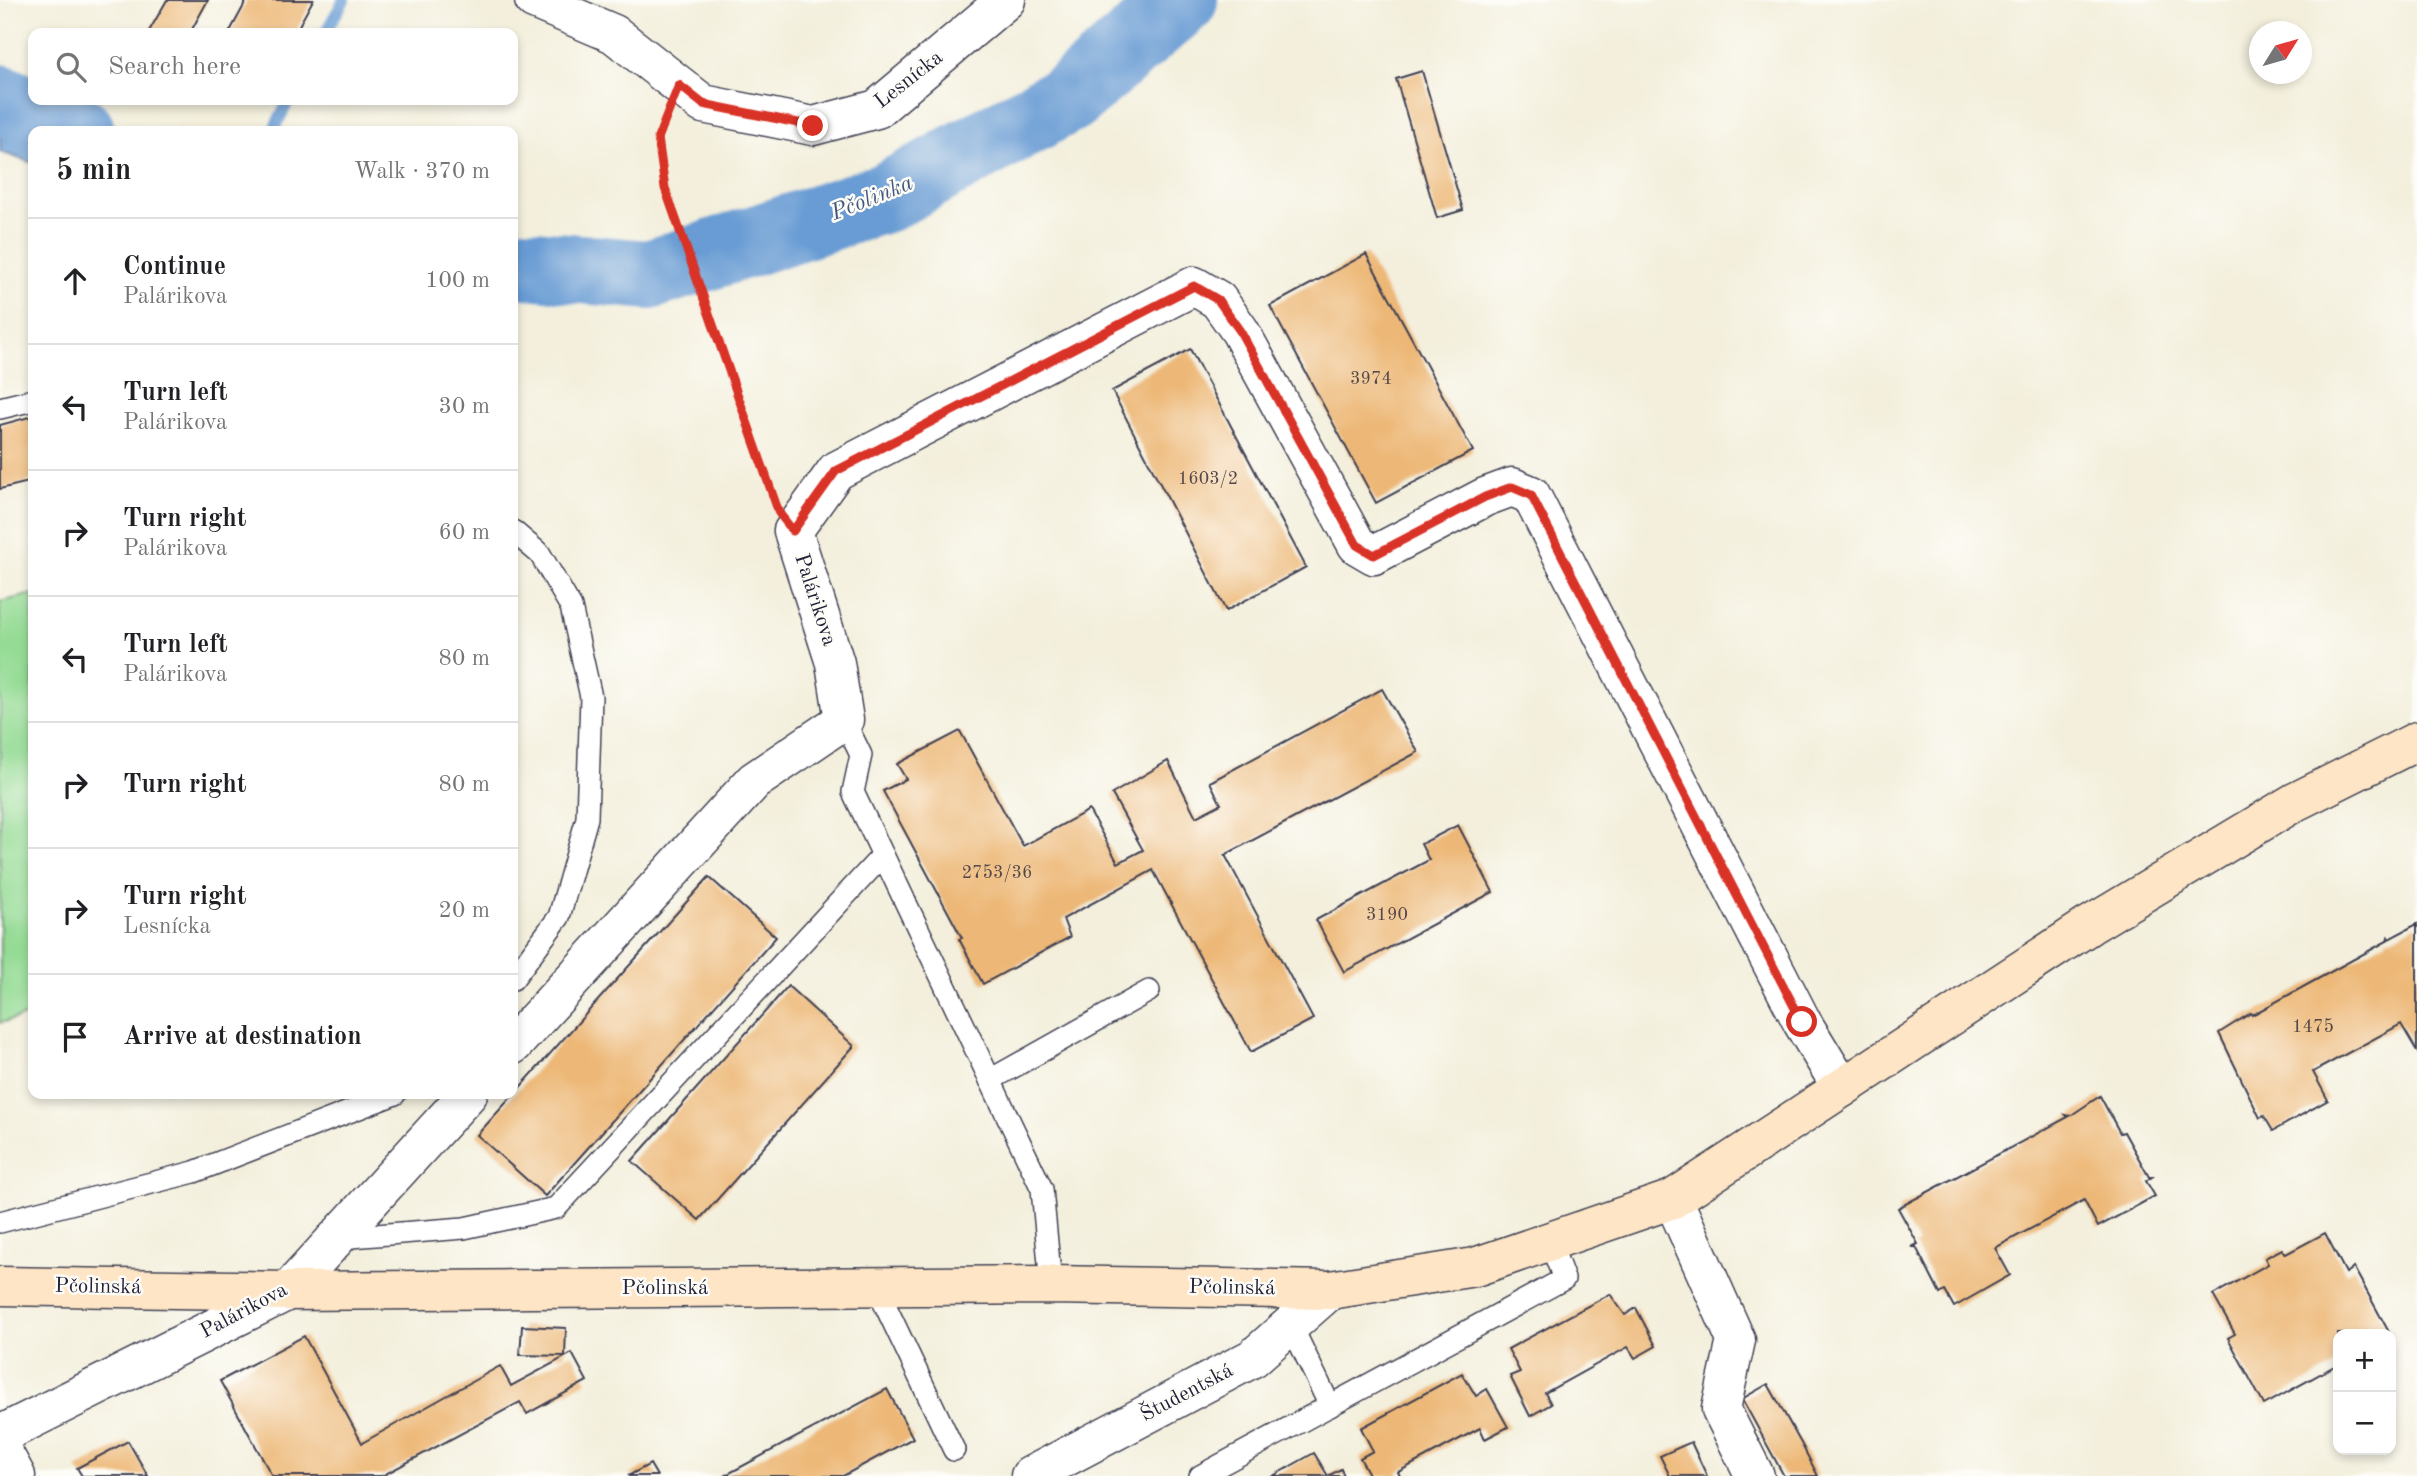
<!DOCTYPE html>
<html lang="en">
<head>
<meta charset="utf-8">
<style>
  body { margin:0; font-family:"Old Standard TT",serif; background:#f2f2f2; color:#202124 }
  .controls { position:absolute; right:21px; bottom:21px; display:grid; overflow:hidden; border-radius:14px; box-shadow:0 4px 10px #0003 }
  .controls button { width:63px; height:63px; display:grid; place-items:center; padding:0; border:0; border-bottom:2px solid #e0e0e0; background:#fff; color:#202124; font:35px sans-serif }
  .compass { position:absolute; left:2249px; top:21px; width:63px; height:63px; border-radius:50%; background:#fff; box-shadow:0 4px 10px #0003; rotate:53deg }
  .stop { position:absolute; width:21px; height:21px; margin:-16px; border:5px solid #d93025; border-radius:50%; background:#fff }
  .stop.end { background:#d93025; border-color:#fff; box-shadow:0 2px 7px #0008 }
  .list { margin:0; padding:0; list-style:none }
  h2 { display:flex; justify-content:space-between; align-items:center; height:91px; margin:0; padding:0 28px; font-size:30px }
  h2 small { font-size:23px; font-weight:400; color:#757577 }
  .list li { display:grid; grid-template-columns:46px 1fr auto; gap:21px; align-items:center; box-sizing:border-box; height:126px; padding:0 28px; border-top:2px solid #e0e0e0 }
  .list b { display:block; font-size:26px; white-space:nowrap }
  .list p { margin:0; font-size:23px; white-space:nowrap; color:#757577 }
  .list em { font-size:23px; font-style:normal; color:#757577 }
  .icon { flex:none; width:38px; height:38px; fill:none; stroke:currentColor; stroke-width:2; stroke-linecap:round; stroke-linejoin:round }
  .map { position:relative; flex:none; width:2417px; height:1476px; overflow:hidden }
  .search { position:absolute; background:#fff; box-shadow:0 4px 10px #0003; left:28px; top:28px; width:490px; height:77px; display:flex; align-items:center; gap:18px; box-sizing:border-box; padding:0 24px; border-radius:14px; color:#757577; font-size:26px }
  .panel { position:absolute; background:#fff; box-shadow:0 4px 10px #0003; left:28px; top:126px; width:490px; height:973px; border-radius:14px }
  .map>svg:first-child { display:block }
  .green { fill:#95db95; stroke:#5c7e68; stroke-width:2 }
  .water { fill:#699cd4; stroke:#465f88; stroke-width:2 }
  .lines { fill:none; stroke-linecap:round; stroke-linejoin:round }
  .stream { stroke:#699cd4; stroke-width:12 }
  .river { stroke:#699cd4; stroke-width:70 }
  .building { fill:#edb877 }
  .service-casing { stroke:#414153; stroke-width:24 }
  .minor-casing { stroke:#414153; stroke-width:41 }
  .secondary-casing { stroke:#414153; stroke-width:41 }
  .path { stroke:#414153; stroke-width:4.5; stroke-dasharray:5 5; stroke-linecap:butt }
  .service { stroke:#fff; stroke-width:21 }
  .minor { stroke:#fff; stroke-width:38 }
  .secondary { stroke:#fde5c5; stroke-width:38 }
  .route { stroke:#d93025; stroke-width:9 }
  .labels { text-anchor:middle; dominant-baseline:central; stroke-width:5; stroke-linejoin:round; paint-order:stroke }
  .number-label { font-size:18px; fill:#55484a }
  .street-label { font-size:21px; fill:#22223b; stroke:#fdfcf7 }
  .water-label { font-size:23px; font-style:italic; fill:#425980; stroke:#fdfcf7 }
</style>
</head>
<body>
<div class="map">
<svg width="2417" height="1476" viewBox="0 0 2417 1476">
  <rect width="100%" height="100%" fill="#fdfcf7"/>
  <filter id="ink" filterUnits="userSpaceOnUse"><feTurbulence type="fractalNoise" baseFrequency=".0143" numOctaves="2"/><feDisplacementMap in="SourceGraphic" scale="14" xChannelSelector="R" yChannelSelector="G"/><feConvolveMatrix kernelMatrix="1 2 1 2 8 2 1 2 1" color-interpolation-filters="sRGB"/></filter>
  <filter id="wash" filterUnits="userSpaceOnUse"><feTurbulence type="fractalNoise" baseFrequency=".00686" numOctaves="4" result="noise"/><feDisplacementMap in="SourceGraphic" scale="28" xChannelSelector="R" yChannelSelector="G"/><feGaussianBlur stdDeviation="1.57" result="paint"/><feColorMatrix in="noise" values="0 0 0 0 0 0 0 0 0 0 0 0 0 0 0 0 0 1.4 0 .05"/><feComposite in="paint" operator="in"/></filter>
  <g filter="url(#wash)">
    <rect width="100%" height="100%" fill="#f3efdc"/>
    <path class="green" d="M33,594V1014L0,1023V602Z"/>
    <g class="water">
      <path d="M1189,0H1211L1097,99L918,212L795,259L688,292L584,297L513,288V267L583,283L684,278L789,245L912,199L1087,88Z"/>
      <path d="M0,130L33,142V163L0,152Z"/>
    </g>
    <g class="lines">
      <g class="stream">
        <path d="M325,33L344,0"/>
        <path d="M273,131L289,100"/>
      </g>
      <g class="river">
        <path d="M0,99L80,131"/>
        <path d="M513,263L649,275L887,197L1070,97L1183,0"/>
      </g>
    </g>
    <g id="blocks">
      <g class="building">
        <path d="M167,0H208L190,33H148Z"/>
        <path d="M247,0H313L295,33H229Z"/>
        <path d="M1422,71L1463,210L1437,218L1396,79Z"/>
        <path d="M1366,254L1473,451L1376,503L1270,306Z"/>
        <path d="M1190,349L1306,567L1226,611L1112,391Z"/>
        <path d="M33,416V481L0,489V425Z"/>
        <path d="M1382,689L1418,752L1225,855L1313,1019L1251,1052L1153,870L1063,919L1070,937L983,984L959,939L962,938L883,791L906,779L897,764L960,731L1023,846L1089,810L1118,863L1143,850L1112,794L1168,761L1196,817L1221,804L1210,782Z"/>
        <path d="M1458,825L1493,892L1344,972L1316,920L1429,860L1421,844Z"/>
        <path d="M709,877L776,937L545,1196L477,1135Z"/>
        <path d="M2417,924V1051L2401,1024L2313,1072L2328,1100L2273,1131L2264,1116L2260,1118L2219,1033L2251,1013L2252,1015L2387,941L2388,937L2389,939Z"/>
        <path d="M788,986L854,1046L699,1220L632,1161Z"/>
        <path d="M2100,1096L2120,1133L2124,1132L2149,1177H2152L2146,1181L2155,1196L2098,1227L2084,1200L1995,1248L2010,1275L1954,1307L1945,1291L1940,1294L1916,1247H1912L1918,1244L1898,1208L2068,1117L2066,1115L2070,1116Z"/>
        <path d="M2325,1233L2346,1273L2354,1268L2390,1334H2338V1364L2264,1405L2228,1338L2235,1334L2213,1295L2268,1264L2265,1258L2282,1249L2286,1254Z"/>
        <path d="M1610,1294L1625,1315L1636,1308L1656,1346L1635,1358L1628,1347L1545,1393L1551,1404L1530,1416L1510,1376L1520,1372L1508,1349Z"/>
        <path d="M522,1326L566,1328L565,1356L520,1355Z"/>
        <path d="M304,1336L362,1443L500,1366L511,1386L572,1353L587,1381L527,1414L520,1402L382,1476H272L220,1381Z"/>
        <path d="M1462,1373L1476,1396L1487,1389L1508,1427L1485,1439L1480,1428L1398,1472L1400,1476H1370L1360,1458L1373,1451L1361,1428Z"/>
        <path d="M1768,1384L1802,1445L1818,1476H1784L1742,1399Z"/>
        <path d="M887,1389L913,1438L843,1476H724Z"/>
        <path d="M128,1441L148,1476H82L77,1468Z"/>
        <path d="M1691,1442L1707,1476H1670L1660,1456Z"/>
        <path d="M1314,1453L1328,1476L1341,1469L1344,1476H1273Z"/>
        <path d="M650,1464L657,1476H628Z"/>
      </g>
    </g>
  </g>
  <g filter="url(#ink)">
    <use href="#blocks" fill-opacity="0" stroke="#414153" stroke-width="2"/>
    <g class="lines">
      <g class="service-casing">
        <g id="service">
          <path d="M0,408L33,400"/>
          <path d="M513,531L540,554L571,607L591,697L587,818L559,917L513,979"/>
          <path d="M844,720L861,755L853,792L1042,1189L1051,1285"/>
          <path d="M990,1080L1149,991"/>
          <path d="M0,1222L194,1172L395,1094"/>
          <path d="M338,1238L464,1228L556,1208L883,855"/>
          <path d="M876,1286L954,1450"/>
          <path d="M1291,1325L1330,1406"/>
          <path d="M1200,1476L1564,1279L1550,1242"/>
        </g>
      </g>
      <g class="minor-casing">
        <g id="minor">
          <path d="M534,0L614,34L703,104L813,126L877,109L1006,0"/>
          <path d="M513,1045L754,781L844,720L835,663L793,531L836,471L1194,286L1218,300L1240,331L1357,545L1374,555L1485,497L1512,487L1531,495L1802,1022L1842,1088"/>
          <path d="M1673,1199L1736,1340L1721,1409L1755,1476"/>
          <path d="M0,1435L288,1291L468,1094"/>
          <path d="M0,1447L16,1476"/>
          <path d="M1030,1476L1253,1358L1330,1290"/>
        </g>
      </g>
      <g class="secondary-casing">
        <path id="secondary" d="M0,1286L288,1291L1051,1285L1330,1290L1475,1267L1673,1199L2090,925L2295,802L2417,741"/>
      </g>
      <path class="path" d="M665,121L658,138L665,188L773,494"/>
      <use href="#service" class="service"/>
      <use href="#minor" class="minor"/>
      <use href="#secondary" class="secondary"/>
    </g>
  </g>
  <g class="lines" filter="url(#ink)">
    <path class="route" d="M813,126L703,104L679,85L658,138L665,188L779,513L793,531L836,471L1194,286L1218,300L1240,331L1357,545L1374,555L1485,497L1512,487L1531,495L1802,1022"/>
  </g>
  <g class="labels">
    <g class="number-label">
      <text x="1371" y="379">3974</text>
      <text x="1208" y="479">1603/2</text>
      <text x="997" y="873">2753/36</text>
      <text x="1387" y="915">3190</text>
      <text x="2313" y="1027">1475</text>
    </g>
    <g class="street-label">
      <text transform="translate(909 80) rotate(-38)">Lesnícka</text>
      <text transform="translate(815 600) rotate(72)">Palárikova</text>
      <text transform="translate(98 1287) rotate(1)">Pčolinská</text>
      <text x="665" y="1288">Pčolinská</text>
      <text transform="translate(1232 1288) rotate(1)">Pčolinská</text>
      <text transform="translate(244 1311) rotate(-28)">Palárikova</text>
      <text transform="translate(1187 1393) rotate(-28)">Študentská</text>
    </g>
    <g class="water-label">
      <text transform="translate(872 198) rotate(-22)">Pčolinka</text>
    </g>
  </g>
</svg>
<div class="controls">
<button>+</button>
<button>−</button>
</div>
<svg class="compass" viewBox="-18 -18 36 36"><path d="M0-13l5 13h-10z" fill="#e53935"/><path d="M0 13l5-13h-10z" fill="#757577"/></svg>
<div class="stop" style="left:1802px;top:1022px"></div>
<div class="stop end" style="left:813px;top:126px"></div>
<div class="search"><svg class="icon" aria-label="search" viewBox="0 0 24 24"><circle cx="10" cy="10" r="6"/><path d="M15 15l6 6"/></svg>Search here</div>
<section class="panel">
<h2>5 min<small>Walk · 370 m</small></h2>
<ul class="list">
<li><svg class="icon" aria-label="ahead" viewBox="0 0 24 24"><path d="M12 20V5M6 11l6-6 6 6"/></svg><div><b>Continue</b><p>Palárikova</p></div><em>100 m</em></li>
<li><svg class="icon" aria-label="left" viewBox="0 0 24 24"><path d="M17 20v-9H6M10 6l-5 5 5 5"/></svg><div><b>Turn left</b><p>Palárikova</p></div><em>30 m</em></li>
<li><svg class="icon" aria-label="right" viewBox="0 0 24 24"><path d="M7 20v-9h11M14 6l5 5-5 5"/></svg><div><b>Turn right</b><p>Palárikova</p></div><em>60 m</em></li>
<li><svg class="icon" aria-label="left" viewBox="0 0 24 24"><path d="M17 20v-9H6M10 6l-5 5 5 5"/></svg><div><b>Turn left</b><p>Palárikova</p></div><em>80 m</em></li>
<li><svg class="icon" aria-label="right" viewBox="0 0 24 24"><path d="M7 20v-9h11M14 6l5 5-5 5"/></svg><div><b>Turn right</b></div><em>80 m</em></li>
<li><svg class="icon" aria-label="right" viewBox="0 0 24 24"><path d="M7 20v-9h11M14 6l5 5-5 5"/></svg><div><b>Turn right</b><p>Lesnícka</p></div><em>20 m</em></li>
<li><svg class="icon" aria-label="arrive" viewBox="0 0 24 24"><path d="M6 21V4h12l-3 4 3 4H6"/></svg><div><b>Arrive at destination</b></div></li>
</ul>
</section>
</div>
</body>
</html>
